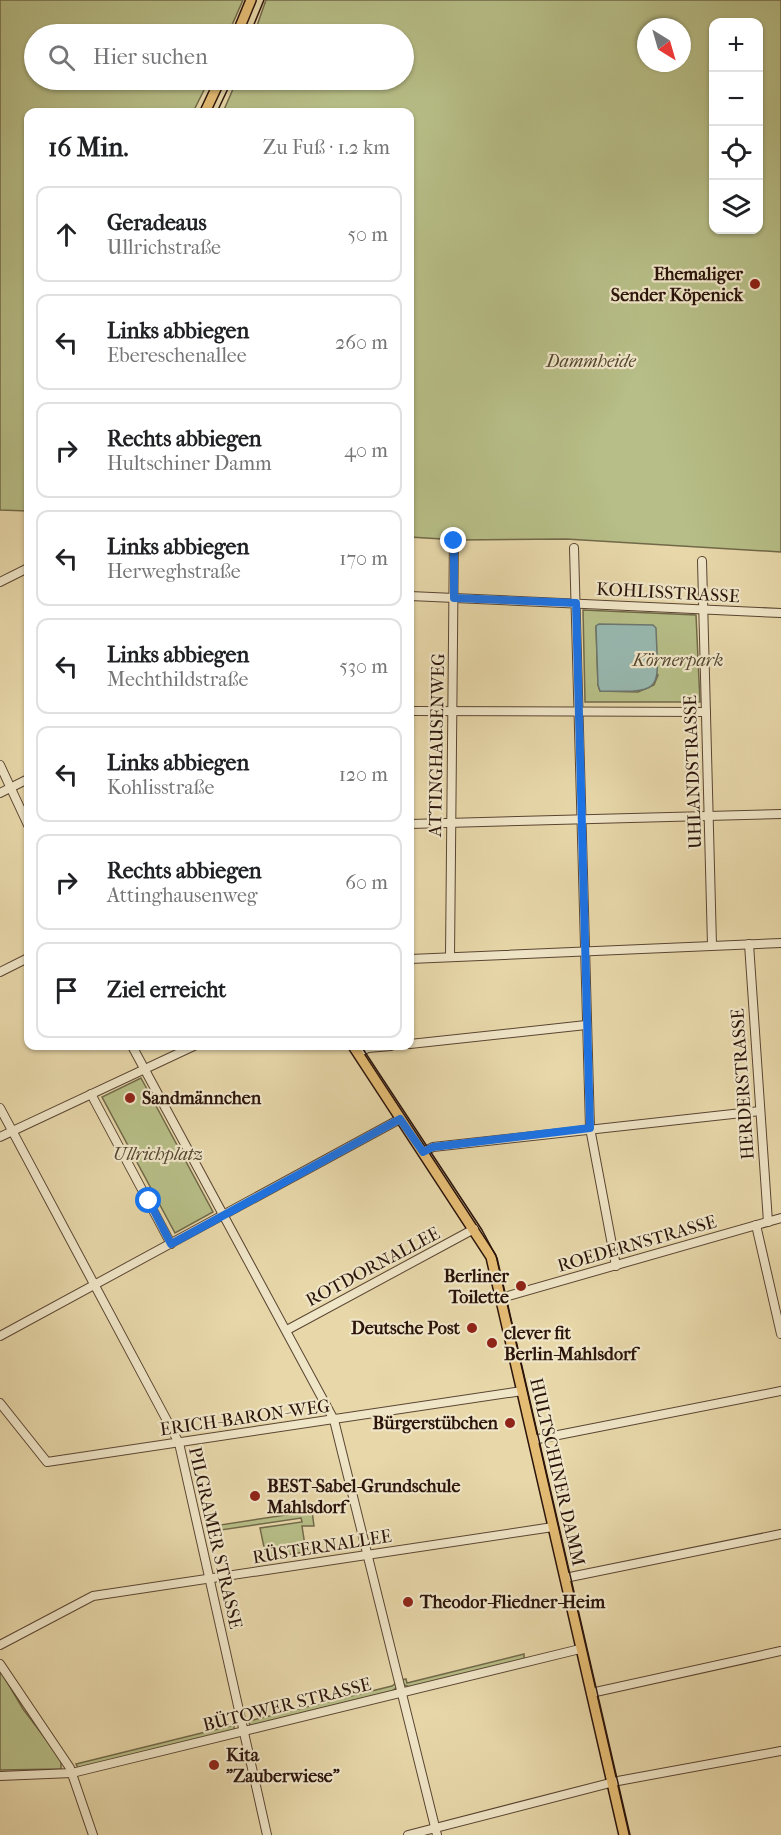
<!DOCTYPE html>
<html lang="de">
<head>
<meta charset="utf-8">
<style>
  body { margin:0; font-family:"IM FELL French Canon",serif; background:#f2f2f2; color:#202124 }
  .controls { position:absolute; right:18px; top:18px; display:grid; overflow:hidden; border-radius:12px; box-shadow:0 2px 4px #0004 }
  .controls button { width:54px; height:54px; display:grid; place-items:center; padding:0; border:0; border-bottom:2px solid #e0e0e0; background:#fff; color:#202124; font:30px sans-serif }
  .compass { position:absolute; left:637px; top:18px; width:54px; height:54px; border-radius:50%; background:#fff; box-shadow:0 2px 4px #0004; rotate:143deg }
  .stop { position:absolute; width:18px; height:18px; margin:-14px; border:4px solid #1a73e8; border-radius:50%; background:#fff }
  .stop.end { background:#1a73e8; border-color:#fff; box-shadow:0 2px 6px #0008 }
  .list { margin:0; padding:0; list-style:none }
  h2 { display:flex; justify-content:space-between; align-items:center; height:78px; margin:0; padding:0 24px; font-size:26px }
  h2 small { font-size:20px; font-weight:400; color:#757577 }
  .list li { display:grid; grid-template-columns:39px 1fr auto; gap:18px; align-items:center; box-sizing:border-box; height:96px; margin:0 12px 12px; padding:0 12px; border:2px solid #e0e0e0; border-radius:12px }
  .list b { display:block; font-size:22px; white-space:nowrap }
  .list p { margin:0; font-size:20px; white-space:nowrap; color:#757577 }
  .list em { font-size:20px; font-style:normal; color:#757577 }
  .icon { flex:none; width:33px; height:33px; fill:none; stroke:currentColor; stroke-width:2; stroke-linecap:round; stroke-linejoin:round }
  .map { position:relative; flex:none; width:781px; height:1835px; overflow:hidden }
  .search { position:absolute; background:#fff; box-shadow:0 2px 4px #0004; left:24px; top:24px; width:390px; height:66px; display:flex; align-items:center; gap:15px; box-sizing:border-box; padding:0 21px; border-radius:33px; color:#757577; font-size:22px }
  .panel { position:absolute; background:#fff; box-shadow:0 2px 4px #0004; left:24px; top:108px; width:390px; height:942px; border-radius:12px }
  .map>svg:first-child { display:block }
  .green { fill:#b7be87; stroke:#716949; stroke-width:1.5; fill-rule:evenodd }
  .water { fill:#98b8b0; stroke:#6c766e; stroke-width:1.5 }
  .lines { fill:none; stroke-linecap:round; stroke-linejoin:round }
  .minor-casing { stroke:#5a4532; stroke-width:10 }
  .major-casing { stroke:#2b140b; stroke-width:12 }
  .minor { stroke:#efe5c7; stroke-width:8 }
  .major { stroke:#e4bc74; stroke-width:9 }
  .tram { stroke:#2b140b; stroke-width:1.5 }
  .route { stroke:#1a73e8; stroke-width:8 }
  .poi-dot { fill:#8f2418; stroke:#efe5c7; stroke-width:2 }
  .labels { text-anchor:middle; dominant-baseline:central; stroke-width:4.5; stroke-linejoin:round; paint-order:stroke }
  .poi-label { font-size:18px; font-weight:bold; fill:#2b140b; stroke:#efe5c7; text-anchor:start }
  .park-label { font-size:18px; font-style:italic; fill:#554730; stroke:#efe5c7 }
  .street-label { font-size:18px; fill:#2b140b; stroke:#efe5c7 }
</style>
</head>
<body>
<div class="map">
<svg width="781" height="1835" viewBox="0 0 781 1835">
  <rect width="100%" height="100%" fill="#e7d7a9"/>
  <filter id="stains"><feTurbulence type="fractalNoise" baseFrequency=".00333" numOctaves="4"/><feColorMatrix values="0 0 0 0 .2 0 0 0 0 .09 0 0 0 0 .02 0 0 0 .5 -.17"/></filter>
  <radialGradient id="worn" r=".72"><stop offset=".6" stop-color="#630" stop-opacity="0"/><stop offset="1" stop-color="#630" stop-opacity=".3"/></radialGradient>
  <g class="green">
    <path d="M0,0H243L228,34H34V80H209L193,112H28V511L0,510Z"/>
    <path d="M266,0H781V552L566,539L458,540L410,537V112H223L237,80H404V34H254ZM714,22H758V230H714ZM646,27H682V63H646Z"/>
    <path d="M583,610L696,615L700,702H585ZM596,627L658,675L654,685L638,692L600,691L598,685Z"/>
    <path d="M141,1078L213,1212L175,1233L102,1097Z"/>
    <path d="M312,1511L314,1526H302L306,1552L266,1557L260,1528L302,1522L301,1518L221,1530L220,1525Z"/>
    <path d="M524,1654V1659L410,1687L404,1685L401,1680L406,1679L407,1683Z"/>
    <path d="M0,1670L23,1709L61,1759V1769L0,1770Z"/>
    <path d="M396,1683V1688L392,1691L250,1726L249,1721L392,1686Z"/>
    <path d="M234,1725V1730L78,1768L76,1764Z"/>
  </g>
  <path class="water" d="M599,624L653,625L656,628C658,690 666,693 600,691L598,685L596,626Z"/>
  <g class="lines">
    <g class="minor-casing">
      <g id="minor">
        <path d="M574,548L590,1128L616,1266"/>
        <path d="M702,561L712,945"/>
        <path d="M0,582L28,568"/>
        <path d="M410,596L781,613"/>
        <path d="M410,711L706,712"/>
        <path d="M0,765L28,825"/>
        <path d="M0,793L28,779"/>
        <path d="M410,824L781,814"/>
        <path d="M749,944L768,1222"/>
        <path d="M450,957L454,533"/>
        <path d="M410,959L781,943"/>
        <path d="M0,972L28,958"/>
        <path d="M410,1044L586,1025"/>
        <path d="M132,1046L334,1420L437,1835"/>
        <path d="M358,1053L368,1048L391,1046"/>
        <path d="M91,1094L171,1244"/>
        <path d="M0,1108L179,1443L267,1835"/>
        <path d="M0,1137L194,1046"/>
        <path d="M423,1152L433,1147L760,1111"/>
        <path d="M756,1225L781,1334"/>
        <path d="M501,1298L781,1218"/>
        <path d="M287,1330L474,1229"/>
        <path d="M0,1336L400,1119"/>
        <path d="M0,1403L47,1462L522,1391"/>
        <path d="M533,1440L781,1391"/>
        <path d="M565,1578L781,1534"/>
        <path d="M0,1645L93,1596L553,1527"/>
        <path d="M0,1664L70,1768L93,1835"/>
        <path d="M591,1693L781,1651"/>
        <path d="M0,1776L72,1773L580,1649"/>
        <path d="M408,1835L618,1781L781,1751"/>
      </g>
    </g>
    <g class="major-casing">
      <g id="major">
        <path d="M237,34L251,0"/>
        <path d="M205,112L220,80"/>
        <path d="M353,1046L491,1257L624,1835"/>
      </g>
    </g>
    <use href="#minor" class="minor"/>
    <use href="#major" class="major"/>
    <g class="tram">
      <path d="M250,34L264,0"/>
      <path d="M217,112L232,80"/>
      <path d="M361,1046L482,1230L497,1258L630,1835"/>
    </g>
  </g>
  <g class="lines">
    <path class="route" d="M149,1201L171,1244L400,1119L423,1152L433,1147L590,1128L576,603L454,598V541"/>
  </g>
  <g class="poi-dot">
    <circle cx="755" cy="284" r="6"/>
    <circle cx="130" cy="1098" r="6"/>
    <circle cx="521" cy="1286" r="6"/>
    <circle cx="472" cy="1328" r="6"/>
    <circle cx="492" cy="1343" r="6"/>
    <circle cx="510" cy="1423" r="6"/>
    <circle cx="255" cy="1496" r="6"/>
    <circle cx="408" cy="1602" r="6"/>
    <circle cx="214" cy="1765" r="6"/>
  </g>
  <g class="labels">
    <g class="poi-label">
      <text x="743" y="274" text-anchor="end">Ehemaliger<tspan x="743" dy="21">Sender Köpenick</tspan></text>
      <text x="142" y="1098">Sandmännchen</text>
      <text x="509" y="1276" text-anchor="end">Berliner<tspan x="509" dy="21">Toilette</tspan></text>
      <text x="460" y="1328" text-anchor="end">Deutsche Post</text>
      <text x="504" y="1333">clever fit<tspan x="504" dy="21">Berlin-Mahlsdorf</tspan></text>
      <text x="498" y="1423" text-anchor="end">Bürgerstübchen</text>
      <text x="267" y="1486">BEST-Sabel-Grundschule<tspan x="267" dy="21">Mahlsdorf</tspan></text>
      <text x="420" y="1602">Theodor-Fliedner-Heim</text>
      <text x="226" y="1755">Kita<tspan x="226" dy="21">"Zauberwiese"</tspan></text>
    </g>
    <g class="park-label">
      <text x="591" y="361">Dammheide</text>
      <text x="678" y="660">Körnerpark</text>
      <text x="158" y="1154">Ullrichplatz</text>
    </g>
    <g class="street-label">
      <text transform="translate(668 593) rotate(3)">KOHLISSTRASSE</text>
      <text transform="translate(437 745) rotate(-89)">ATTINGHAUSENWEG</text>
      <text transform="translate(693 772) rotate(-92)">UHLANDSTRASSE</text>
      <text transform="translate(743 1084) rotate(-94)">HERDERSTRASSE</text>
      <text transform="translate(637 1244) rotate(-16)">ROEDERNSTRASSE</text>
      <text transform="translate(373 1267) rotate(-28)">ROTDORNALLEE</text>
      <text transform="translate(245 1418) rotate(-8)">ERICH-BARON-WEG</text>
      <text transform="translate(557 1472) rotate(77)">HULTSCHINER DAMM</text>
      <text transform="translate(215 1538) rotate(77)">PILGRAMER STRASSE</text>
      <text transform="translate(322 1547) rotate(-9)">RÜSTERNALLEE</text>
      <text transform="translate(287 1705) rotate(-14)">BÜTOWER STRASSE</text>
    </g>
  </g>
  <rect width="100%" height="100%" filter="url(#stains)"/>
  <rect width="100%" height="100%" fill="url(#worn)"/>
</svg>
<div class="controls">
<button>+</button>
<button>−</button>
<button><svg class="icon" aria-label="locate" viewBox="0 0 24 24"><circle cx="12" cy="12" r="6"/><path d="M12 2v4M12 18v4M2 12h4M18 12h4"/></svg></button>
<button><svg class="icon" aria-label="layers" viewBox="0 0 24 24"><path d="M12 4l9 5-9 5-9-5zM3 14l9 5 9-5"/></svg></button>
</div>
<svg class="compass" viewBox="-18 -18 36 36"><path d="M0-13l5 13h-10z" fill="#e53935"/><path d="M0 13l5-13h-10z" fill="#757577"/></svg>
<div class="stop" style="left:149px;top:1201px"></div>
<div class="stop end" style="left:454px;top:541px"></div>
<div class="search"><svg class="icon" aria-label="search" viewBox="0 0 24 24"><circle cx="10" cy="10" r="6"/><path d="M15 15l6 6"/></svg>Hier suchen</div>
<section class="panel">
<h2>16 Min.<small>Zu Fuß · 1.2 km</small></h2>
<ul class="list">
<li><svg class="icon" aria-label="ahead" viewBox="0 0 24 24"><path d="M12 20V5M6 11l6-6 6 6"/></svg><div><b>Geradeaus</b><p>Ullrichstraße</p></div><em>50 m</em></li>
<li><svg class="icon" aria-label="left" viewBox="0 0 24 24"><path d="M17 20v-9H6M10 6l-5 5 5 5"/></svg><div><b>Links abbiegen</b><p>Ebereschenallee</p></div><em>260 m</em></li>
<li><svg class="icon" aria-label="right" viewBox="0 0 24 24"><path d="M7 20v-9h11M14 6l5 5-5 5"/></svg><div><b>Rechts abbiegen</b><p>Hultschiner Damm</p></div><em>40 m</em></li>
<li><svg class="icon" aria-label="left" viewBox="0 0 24 24"><path d="M17 20v-9H6M10 6l-5 5 5 5"/></svg><div><b>Links abbiegen</b><p>Herweghstraße</p></div><em>170 m</em></li>
<li><svg class="icon" aria-label="left" viewBox="0 0 24 24"><path d="M17 20v-9H6M10 6l-5 5 5 5"/></svg><div><b>Links abbiegen</b><p>Mechthildstraße</p></div><em>530 m</em></li>
<li><svg class="icon" aria-label="left" viewBox="0 0 24 24"><path d="M17 20v-9H6M10 6l-5 5 5 5"/></svg><div><b>Links abbiegen</b><p>Kohlisstraße</p></div><em>120 m</em></li>
<li><svg class="icon" aria-label="right" viewBox="0 0 24 24"><path d="M7 20v-9h11M14 6l5 5-5 5"/></svg><div><b>Rechts abbiegen</b><p>Attinghausenweg</p></div><em>60 m</em></li>
<li><svg class="icon" aria-label="arrive" viewBox="0 0 24 24"><path d="M6 21V4h12l-3 4 3 4H6"/></svg><div><b>Ziel erreicht</b></div></li>
</ul>
</section>
</div>
</body>
</html>
